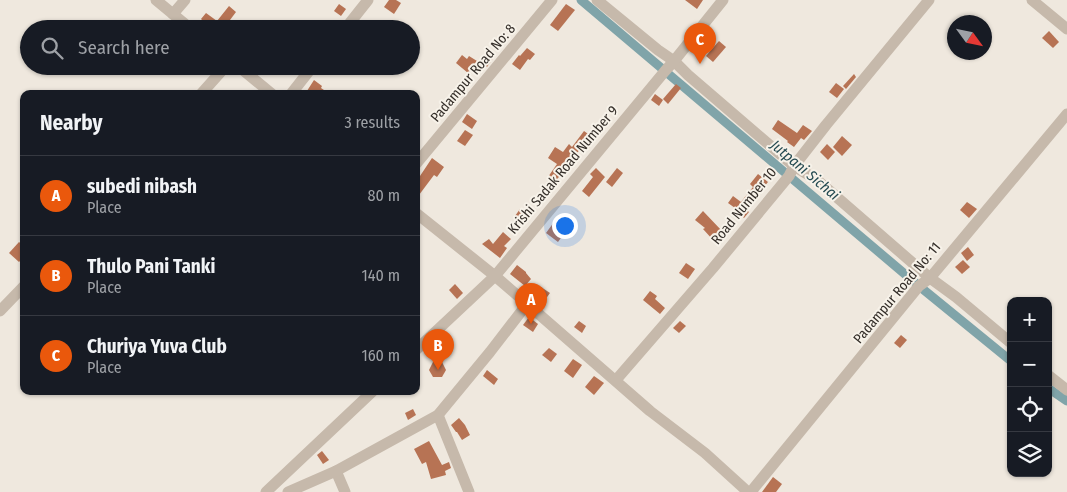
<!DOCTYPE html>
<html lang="en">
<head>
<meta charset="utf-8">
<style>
  body { margin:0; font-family:"Fira Sans Condensed",sans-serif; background:#242831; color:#f1f3f6 }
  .controls { position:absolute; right:15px; bottom:15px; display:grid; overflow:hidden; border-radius:10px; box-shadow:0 1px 4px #0004 }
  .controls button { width:45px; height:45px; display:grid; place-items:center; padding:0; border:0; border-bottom:1px solid #363941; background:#171b24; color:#f1f3f6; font:25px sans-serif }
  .compass { position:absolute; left:947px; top:15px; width:45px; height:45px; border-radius:50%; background:#171b24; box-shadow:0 1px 4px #0004; rotate:123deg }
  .you { position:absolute; left:564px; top:225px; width:18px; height:18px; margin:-12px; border:4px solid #fff; border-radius:50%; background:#1a73e8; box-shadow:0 0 0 8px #1a73e833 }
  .badge { display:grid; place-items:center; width:32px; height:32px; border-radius:50%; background:#ea580c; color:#fff; font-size:16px; font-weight:700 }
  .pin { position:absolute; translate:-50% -41px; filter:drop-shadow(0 1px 2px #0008) }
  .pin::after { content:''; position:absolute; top:26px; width:18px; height:15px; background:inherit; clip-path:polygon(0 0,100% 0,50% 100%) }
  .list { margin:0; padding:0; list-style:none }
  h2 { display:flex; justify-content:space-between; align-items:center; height:65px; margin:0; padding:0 20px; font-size:21px }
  h2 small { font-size:16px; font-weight:400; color:#9ea1a6 }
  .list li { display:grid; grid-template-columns:32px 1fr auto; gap:15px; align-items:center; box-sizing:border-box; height:80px; padding:0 20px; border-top:1px solid #363941 }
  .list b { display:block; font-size:19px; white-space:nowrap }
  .list p { margin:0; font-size:16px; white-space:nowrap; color:#9ea1a6 }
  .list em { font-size:16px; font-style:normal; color:#9ea1a6 }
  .icon { flex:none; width:28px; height:28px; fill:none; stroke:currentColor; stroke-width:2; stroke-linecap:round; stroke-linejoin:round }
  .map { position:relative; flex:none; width:1067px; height:492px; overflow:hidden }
  .search { position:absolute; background:#171b24; box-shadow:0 1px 4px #0004; left:20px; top:20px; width:400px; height:55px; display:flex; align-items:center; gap:12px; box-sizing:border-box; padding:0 18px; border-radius:28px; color:#9ea1a6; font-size:19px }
  .panel { position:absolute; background:#171b24; box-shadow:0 1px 4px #0004; left:20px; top:90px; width:400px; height:305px; border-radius:10px }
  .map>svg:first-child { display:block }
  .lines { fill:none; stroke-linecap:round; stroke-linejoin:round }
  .canal { stroke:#80a4a9; stroke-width:9 }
  .building { fill:#b77354 }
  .minor { stroke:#c6b9ab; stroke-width:11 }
  .labels { text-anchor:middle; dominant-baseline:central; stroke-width:4; stroke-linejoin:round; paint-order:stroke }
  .street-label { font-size:14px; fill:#342e29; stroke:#f7f2e9 }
  .water-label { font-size:15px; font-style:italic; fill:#244a51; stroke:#f7f2e9 }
</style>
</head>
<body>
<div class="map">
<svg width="1067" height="492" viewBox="0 0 1067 492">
  <rect width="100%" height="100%" fill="#efe8de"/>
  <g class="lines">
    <g class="canal">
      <path d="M581,0L919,286L1011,361"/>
      <path d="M1048,388L1067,401"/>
    </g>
  </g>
  <g class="building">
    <path d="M389,0H396L401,3L394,14L384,7Z"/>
    <path d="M685,0H703L697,9Z"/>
    <path d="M339,4L346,9L341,16L334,11Z"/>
    <path d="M566,4L575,10L558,31L550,25Z"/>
    <path d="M229,6L236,12L224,28L226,29H211L201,19L206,13L217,21Z"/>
    <path d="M1049,31L1059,42L1053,48L1042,38Z"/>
    <path d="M719,41L726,47L713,62L706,56Z"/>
    <path d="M527,48L535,54L530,60L528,59L520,70L512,64L519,55L520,56Z"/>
    <path d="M488,49L496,54L487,67L480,62Z"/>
    <path d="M462,55L467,59L469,56L477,61L468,73L456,63Z"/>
    <path d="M854,74L856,77L846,89L843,86Z"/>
    <path d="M314,80L322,86L321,88L330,94H305Z"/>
    <path d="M836,83L844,89L837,98L829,92Z"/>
    <path d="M676,84L681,88L668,104L663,99Z"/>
    <path d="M655,94L663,100L659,106L651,100Z"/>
    <path d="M467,114L477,121L472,129L462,122Z"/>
    <path d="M778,120L797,133L803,125L812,131L804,140L801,138L794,147L787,142L788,141L772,129Z"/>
    <path d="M465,130L473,135L465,146L457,141Z"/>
    <path d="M584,131L595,139L589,148L584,144L555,182L548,177L557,164L548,158L555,147L563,152L569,144L572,147Z"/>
    <path d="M842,136L852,145L842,156L833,147Z"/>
    <path d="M827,144L835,152L828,160L820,152Z"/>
    <path d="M432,158L444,167L437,177L434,175L416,199V182Z"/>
    <path d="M596,168L605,177L589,197L582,191L593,177L590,174Z"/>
    <path d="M617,168L623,173L612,187L606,182Z"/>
    <path d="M771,169L776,174L770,181L765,177Z"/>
    <path d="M758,174L768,182L745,209L749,212L744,218L733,209L735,208L728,203L733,196L741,202L753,187L750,184Z"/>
    <path d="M967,202L977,209L969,218L960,210Z"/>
    <path d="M520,209L527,213L522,221L515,216Z"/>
    <path d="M703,211L722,231L713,240L703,229L705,228L695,220Z"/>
    <path d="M565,216L571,221L564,229L566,231L558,242L546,233L554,222L558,225Z"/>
    <path d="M503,232L511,239L504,246L507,248L500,258L482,244L489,239L493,244Z"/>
    <path d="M19,242L24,246V257L19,262L9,253Z"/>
    <path d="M968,247L974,255L967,261L961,253Z"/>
    <path d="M963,260L970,267L962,274L955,267Z"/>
    <path d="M686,263L695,269L688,279L679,273Z"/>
    <path d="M517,265L526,272V273L531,279L525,286L510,274Z"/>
    <path d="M455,284L463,293L457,299L449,290Z"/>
    <path d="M541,287L550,293L542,304L534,298Z"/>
    <path d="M650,291L657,296L655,299L665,308L660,314L643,300Z"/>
    <path d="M529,317L538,324L533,332L523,325Z"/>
    <path d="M579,321L586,326L582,333L574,327Z"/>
    <path d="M680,321L686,326L679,333L673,328Z"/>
    <path d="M901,335L907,340L900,348L894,343Z"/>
    <path d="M549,348L557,354L551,362L542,355Z"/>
    <path d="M573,359L582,365L573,378L564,371Z"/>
    <path d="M433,362H442L446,370L442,377H433L429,370Z"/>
    <path d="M487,370L498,379L494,385L483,376Z"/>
    <path d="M594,376L604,383L594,395L585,387Z"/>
    <path d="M413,409L416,415L408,420L405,413Z"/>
    <path d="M459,418L465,425L470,435L462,440L457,432H456L451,425Z"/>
    <path d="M429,441L442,465L449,462L451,468L445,471L446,475L431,479L426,462L422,464L414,449Z"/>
    <path d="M322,451L329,460L323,464L317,455Z"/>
    <path d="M773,477L782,484L776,492H762Z"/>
  </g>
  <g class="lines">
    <g class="minor">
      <path d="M156,0L191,29"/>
      <path d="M597,0L658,50L674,61L688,75L794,166L817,180L930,278L956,297L1011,343"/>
      <path d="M1032,0L1067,29"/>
      <path d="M173,14L185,0"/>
      <path d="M345,29L368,0"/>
      <path d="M238,66L272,94"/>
      <path d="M201,94L226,66"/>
      <path d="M291,94L313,66"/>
      <path d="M416,164L552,0"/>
      <path d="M416,213L495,276L650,411L705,453L748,492"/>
      <path d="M0,311L24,286"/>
      <path d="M416,350L495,276L665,71L674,61L723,0"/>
      <path d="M1048,375L1067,390"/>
      <path d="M616,380L713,268L789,176L794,166L826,125L929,0"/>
      <path d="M438,415L469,492"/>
      <path d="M336,471L345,492"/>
      <path d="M266,492L373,391"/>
      <path d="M288,492L336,471L438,415L490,352L527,304"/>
      <path d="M752,492L754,488L919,286L930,278L1067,114"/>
    </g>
  </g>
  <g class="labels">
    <g class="street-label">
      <text transform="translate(473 73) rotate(-50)">Padampur Road No: 8</text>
      <text transform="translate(563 170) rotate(-50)">Krishi Sadak Road Number 9</text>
      <text transform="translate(744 206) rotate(-51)">Road Number 10</text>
      <text transform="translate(897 293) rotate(-50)">Padampur Road No: 11</text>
    </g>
    <g class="water-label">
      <text transform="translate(805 170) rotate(40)">Jutpani Sichai</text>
    </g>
  </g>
</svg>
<div class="controls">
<button>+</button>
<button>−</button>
<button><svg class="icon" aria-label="locate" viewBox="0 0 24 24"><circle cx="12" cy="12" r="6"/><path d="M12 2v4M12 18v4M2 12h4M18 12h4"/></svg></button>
<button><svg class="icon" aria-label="layers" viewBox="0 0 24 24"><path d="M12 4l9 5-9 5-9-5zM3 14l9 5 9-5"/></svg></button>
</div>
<svg class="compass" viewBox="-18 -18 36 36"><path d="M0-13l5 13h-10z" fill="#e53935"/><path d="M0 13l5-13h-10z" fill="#9ea1a6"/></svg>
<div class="you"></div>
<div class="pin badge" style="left:531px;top:324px">A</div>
<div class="pin badge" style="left:438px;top:370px">B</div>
<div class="pin badge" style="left:700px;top:64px">C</div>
<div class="search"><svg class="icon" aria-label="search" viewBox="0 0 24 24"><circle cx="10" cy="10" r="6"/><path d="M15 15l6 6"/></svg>Search here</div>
<section class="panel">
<h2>Nearby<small>3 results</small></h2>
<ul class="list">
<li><span class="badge">A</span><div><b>subedi nibash</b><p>Place</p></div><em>80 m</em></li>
<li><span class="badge">B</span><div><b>Thulo Pani Tanki</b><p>Place</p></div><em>140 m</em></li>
<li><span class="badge">C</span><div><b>Churiya Yuva Club</b><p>Place</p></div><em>160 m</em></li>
</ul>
</section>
</div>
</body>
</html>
